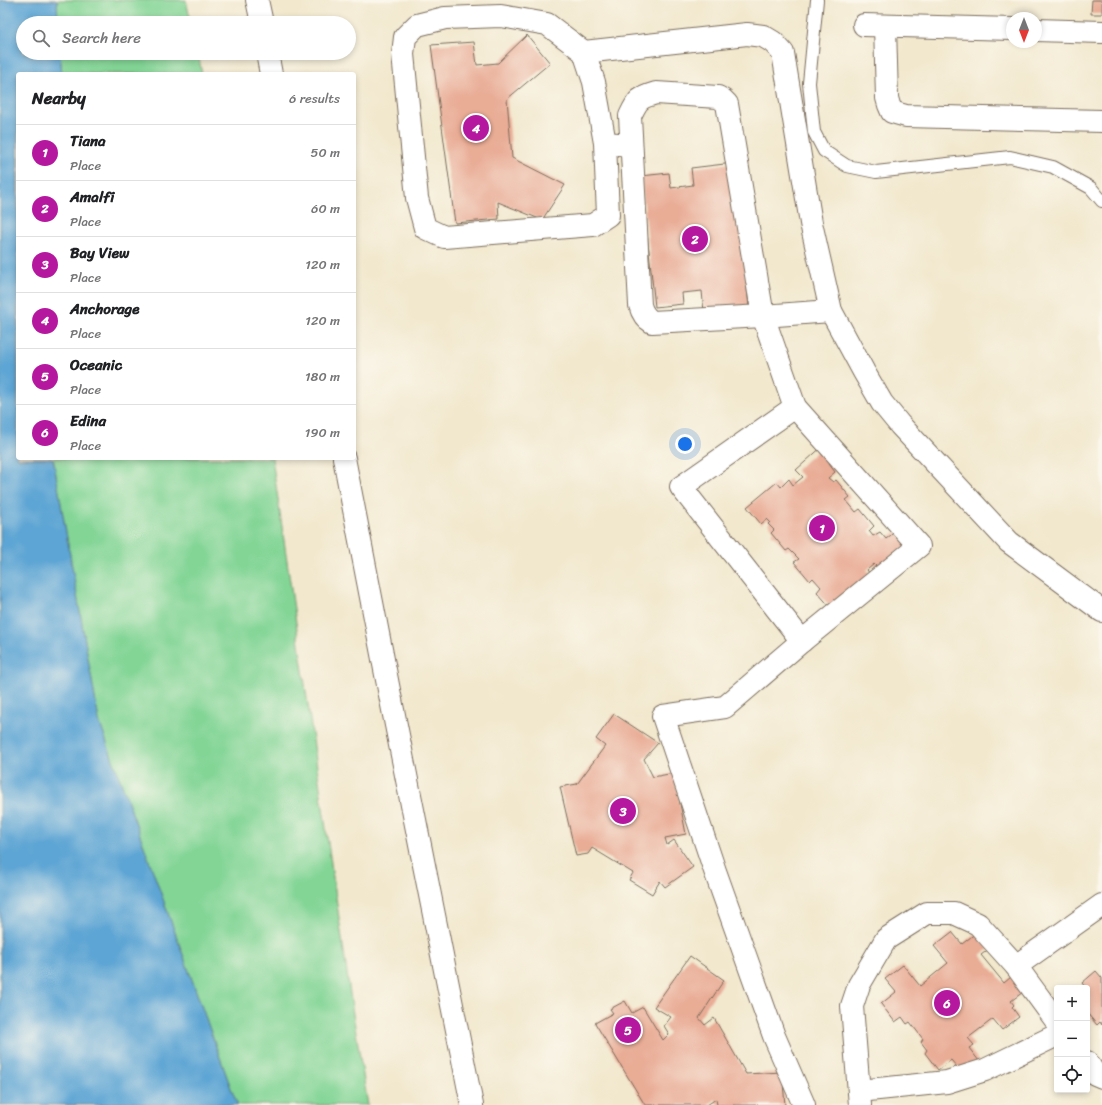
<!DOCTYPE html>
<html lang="en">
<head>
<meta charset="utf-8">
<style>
  body { margin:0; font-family:Sriracha,sans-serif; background:#f6f6f6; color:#202124 }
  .controls { position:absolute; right:12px; bottom:12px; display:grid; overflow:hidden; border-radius:4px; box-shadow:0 2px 6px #0003 }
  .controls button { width:36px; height:36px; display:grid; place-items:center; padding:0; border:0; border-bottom:1px solid #e0e0e0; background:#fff; color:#202124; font:20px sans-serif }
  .compass { position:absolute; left:1006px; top:12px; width:36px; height:36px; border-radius:50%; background:#fff; box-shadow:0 2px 6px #0003; rotate:180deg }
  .you { position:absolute; left:685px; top:444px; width:14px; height:14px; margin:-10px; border:3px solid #fff; border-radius:50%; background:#1a73e8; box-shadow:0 0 0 6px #1a73e833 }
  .badge { display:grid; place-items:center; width:26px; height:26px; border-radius:50%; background:#b5179e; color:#fff; font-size:13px; font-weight:700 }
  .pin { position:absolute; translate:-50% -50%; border:2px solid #fff; box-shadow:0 1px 4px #0006 }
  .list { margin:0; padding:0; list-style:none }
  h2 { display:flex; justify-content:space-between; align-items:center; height:52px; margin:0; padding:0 16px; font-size:17px }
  h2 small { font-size:13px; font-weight:400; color:#757577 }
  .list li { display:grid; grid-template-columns:26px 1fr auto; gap:12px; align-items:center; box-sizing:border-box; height:56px; padding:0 16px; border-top:1px solid #e0e0e0 }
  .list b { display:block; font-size:15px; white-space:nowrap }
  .list p { margin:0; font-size:13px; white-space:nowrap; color:#757577 }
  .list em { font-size:13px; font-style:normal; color:#757577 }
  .icon { flex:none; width:22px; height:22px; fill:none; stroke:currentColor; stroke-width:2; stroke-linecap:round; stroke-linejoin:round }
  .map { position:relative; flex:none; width:1102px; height:1105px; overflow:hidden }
  .search { position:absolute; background:#fff; box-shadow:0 2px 6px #0003; left:16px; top:16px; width:340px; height:44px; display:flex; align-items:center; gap:10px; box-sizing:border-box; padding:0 14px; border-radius:22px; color:#757577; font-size:15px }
  .panel { position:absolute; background:#fff; box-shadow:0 2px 6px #0003; left:16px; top:72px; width:340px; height:388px; border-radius:4px }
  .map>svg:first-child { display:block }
  .green { fill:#83d596; stroke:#5f805a }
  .water { fill:#5da5d4; stroke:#4c6879 }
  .building { fill:#e9ac95 }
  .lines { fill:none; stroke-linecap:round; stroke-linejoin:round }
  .lane-casing { stroke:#7b6c5c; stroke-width:14 }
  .street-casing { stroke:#7b6c5c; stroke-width:24 }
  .lane { stroke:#fff; stroke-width:12 }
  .street { stroke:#fff; stroke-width:22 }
</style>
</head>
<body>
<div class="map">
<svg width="1102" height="1105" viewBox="0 0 1102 1105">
  <rect width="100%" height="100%" fill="#fbf7ec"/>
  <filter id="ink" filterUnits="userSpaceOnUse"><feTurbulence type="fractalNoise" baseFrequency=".025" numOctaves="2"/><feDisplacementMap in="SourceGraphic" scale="8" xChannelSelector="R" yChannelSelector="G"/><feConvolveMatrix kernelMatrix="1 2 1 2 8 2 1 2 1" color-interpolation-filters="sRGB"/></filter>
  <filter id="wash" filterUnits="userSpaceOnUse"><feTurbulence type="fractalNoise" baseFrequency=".012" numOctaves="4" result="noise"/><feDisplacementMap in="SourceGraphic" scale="16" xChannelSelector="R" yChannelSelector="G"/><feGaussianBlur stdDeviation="0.9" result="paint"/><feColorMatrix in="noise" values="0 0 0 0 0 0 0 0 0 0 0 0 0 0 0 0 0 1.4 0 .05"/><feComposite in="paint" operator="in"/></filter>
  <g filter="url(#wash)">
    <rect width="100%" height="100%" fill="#f2e8ce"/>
    <g class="green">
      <path d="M57,0H186L191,23H58Z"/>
      <path d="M60,53H198L202,74H62Z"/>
      <path d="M53,458H272L353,1014L368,1105H238L232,1091L99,721Z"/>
    </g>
    <path class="water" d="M0,0H57L58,23H23V53H60L62,74H18V458H53L99,721L232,1091L238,1105H0Z"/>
    <g id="blocks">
      <g class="building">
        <path d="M1092,0H1102V14H1091Z"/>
        <path d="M527,35L550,63L507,99L512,158L565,185L542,220L498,202L499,219L455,223L431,45L474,42L477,65L498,63Z"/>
        <path d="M733,163L749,307L704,312L702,291L682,293L683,304L655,307L641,176L669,173L671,188L693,185L691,168Z"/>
        <path d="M824,445L836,459L829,464L835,472L828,478L833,482L836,480L850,497L846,500L856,512L860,509L874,526L869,531L873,536L880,532L886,539L896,531L907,545L878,568L874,564L867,570L870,574L832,609L817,592L821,587L813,578L810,581L794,562L799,559L789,549L786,551L771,533L774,530L768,524L770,522L767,519L761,524L747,507L777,482L781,487L789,479L793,485L803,477L796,470Z"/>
        <path d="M614,714L658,743L644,759L653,777L674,773L686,834L665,838L667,845L674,840L693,867L665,887L660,881L652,894L629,880L633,873L592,848L588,854L576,856L560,787L577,784L605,746L596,739Z"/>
        <path d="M952,932L962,944L976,933L989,949L981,955L1004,983L1011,977L1023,992L1011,1001L1014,1005L1012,1007L1019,1017L1002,1030L993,1019L968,1038L974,1045L969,1048L979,1061L963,1074L951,1060L938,1070L925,1053L927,1050L921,1042L923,1039L910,1022L907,1024L902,1017L895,1022L881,1004L896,992L885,979L903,965L920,986L948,963L934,946Z"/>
        <path d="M690,956L724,980L699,1018L705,1025L714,1018L746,1074L782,1072L785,1105H717L716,1099L707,1105H645L595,1023L613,1013L610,1009L625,1001L632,1013L643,1007L663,1040L669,1034L664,1026L671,1017L654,1007Z"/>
        <path d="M1096,971L1102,978V1025L1100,1022L1097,1025L1087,1013V994L1089,992L1087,988H1086L1082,983Z"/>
      </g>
    </g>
  </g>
  <g filter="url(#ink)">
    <use href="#blocks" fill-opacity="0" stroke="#7b6c5c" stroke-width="1"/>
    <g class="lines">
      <g class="lane-casing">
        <path id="lane" d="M817,0L809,83L814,132L824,151L847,166L876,172L1010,157L1053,167L1091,188L1102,201"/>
      </g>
      <g class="street-casing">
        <g id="street">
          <path d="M257,0L262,23"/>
          <path d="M864,25L1012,29"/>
          <path d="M885,26L887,98L889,105L892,112L906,116L1102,121"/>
          <path d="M1036,30L1102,32"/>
          <path d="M584,52L747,34L763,36L773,42L783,53L811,223L831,311L864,372L882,403L900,425L1009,542L1102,611"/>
          <path d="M267,53L271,74"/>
          <path d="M656,93L718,97L723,100L727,104L763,316L652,322C645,318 642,313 640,305L630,116C638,99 639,98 656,93Z"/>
          <path d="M605,143L594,82L584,52L547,24L501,16L445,18L417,25L405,37L403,54L417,198L425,228L444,237L593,225L608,215L605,143L631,145"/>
          <path d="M795,407L681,487L802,641"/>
          <path d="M344,458L388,685L472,1105"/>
          <path d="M1016,966L1102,905"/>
          <path d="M1087,1062L1095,1074L1102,1077"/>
          <path d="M859,1091L947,1082L985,1070L1057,1035"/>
          <path d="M804,1105L774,1036L715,871L663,716L725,707L802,641L919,546L795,407L763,316L831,311"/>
          <path d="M860,1105L852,1006L859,985L886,939L927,913H954L978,924L1016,966L1057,1022"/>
        </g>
      </g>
      <use href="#lane" class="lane"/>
      <use href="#street" class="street"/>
    </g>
  </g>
</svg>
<div class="controls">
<button>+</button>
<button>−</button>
<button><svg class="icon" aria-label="locate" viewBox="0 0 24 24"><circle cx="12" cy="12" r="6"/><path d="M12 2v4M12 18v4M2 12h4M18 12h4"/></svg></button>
</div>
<svg class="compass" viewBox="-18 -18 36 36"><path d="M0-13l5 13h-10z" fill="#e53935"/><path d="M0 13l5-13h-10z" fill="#757577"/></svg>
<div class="you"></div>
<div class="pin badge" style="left:822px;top:528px">1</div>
<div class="pin badge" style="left:695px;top:239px">2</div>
<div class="pin badge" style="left:623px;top:811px">3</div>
<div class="pin badge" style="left:476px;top:128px">4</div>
<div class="pin badge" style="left:628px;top:1030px">5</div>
<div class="pin badge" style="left:947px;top:1003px">6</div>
<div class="search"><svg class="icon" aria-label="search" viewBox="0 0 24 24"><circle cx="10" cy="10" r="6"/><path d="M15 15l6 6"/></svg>Search here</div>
<section class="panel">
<h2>Nearby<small>6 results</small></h2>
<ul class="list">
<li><span class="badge">1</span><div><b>Tiana</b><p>Place</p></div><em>50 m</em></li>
<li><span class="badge">2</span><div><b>Amalfi</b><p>Place</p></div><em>60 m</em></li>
<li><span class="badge">3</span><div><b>Bay View</b><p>Place</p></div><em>120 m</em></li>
<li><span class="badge">4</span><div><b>Anchorage</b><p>Place</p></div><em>120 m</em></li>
<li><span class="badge">5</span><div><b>Oceanic</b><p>Place</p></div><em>180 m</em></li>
<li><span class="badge">6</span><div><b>Edina</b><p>Place</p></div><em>190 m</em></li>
</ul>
</section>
</div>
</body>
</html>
